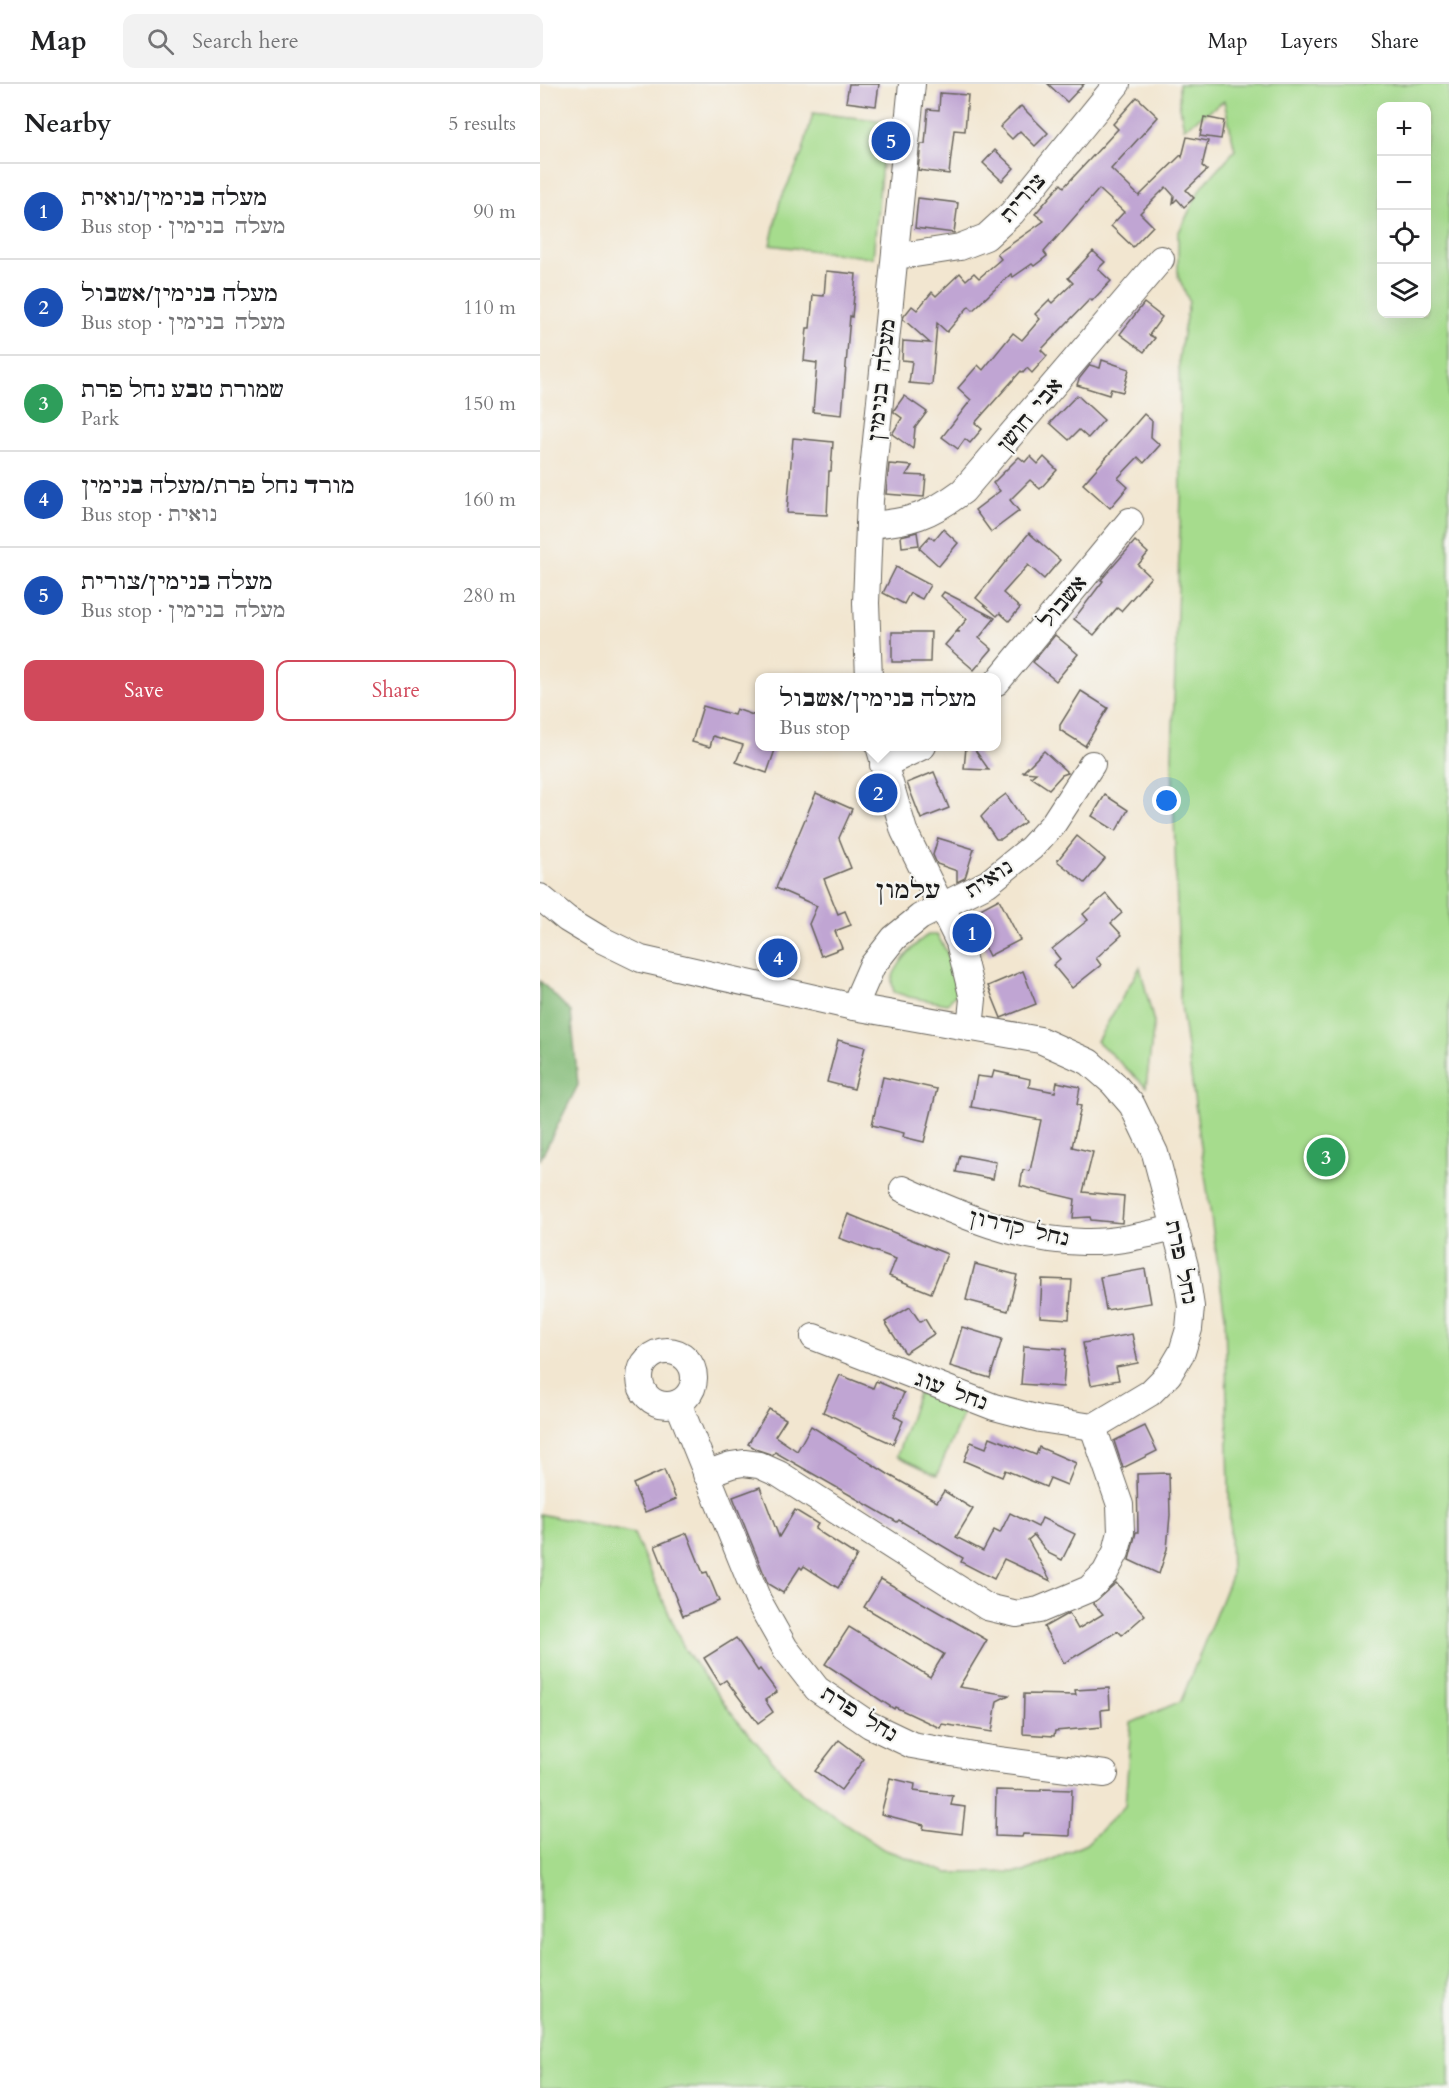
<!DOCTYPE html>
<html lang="en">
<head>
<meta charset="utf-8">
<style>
  body { margin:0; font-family:Cardo,"Frank Ruhl Libre",serif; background:#f2f2f2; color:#202124 }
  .controls { position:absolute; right:18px; top:18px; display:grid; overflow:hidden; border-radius:12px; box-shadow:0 6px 24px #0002 }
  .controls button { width:54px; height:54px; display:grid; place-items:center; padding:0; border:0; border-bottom:2px solid #e0e0e0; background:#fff; color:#202124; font:30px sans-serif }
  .you { position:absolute; left:627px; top:717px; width:21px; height:21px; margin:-15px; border:4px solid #fff; border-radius:50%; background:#1a73e8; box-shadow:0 0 0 9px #1a73e833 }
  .badge { display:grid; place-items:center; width:39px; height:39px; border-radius:50%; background:#d1495b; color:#fff; font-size:20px; font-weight:700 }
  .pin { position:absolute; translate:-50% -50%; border:3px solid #fff; box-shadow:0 2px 6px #0006 }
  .popup { position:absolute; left:215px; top:589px; width:246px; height:78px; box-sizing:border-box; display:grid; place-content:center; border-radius:12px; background:#fff; filter:drop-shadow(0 2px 4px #0005); font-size:20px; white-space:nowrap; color:#757577 }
  .popup b { font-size:22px; color:#202124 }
  .popup::after { content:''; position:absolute; left:50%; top:100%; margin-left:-12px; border:12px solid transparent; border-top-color:#fff }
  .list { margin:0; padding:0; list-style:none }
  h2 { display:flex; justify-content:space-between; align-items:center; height:78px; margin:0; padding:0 24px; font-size:26px }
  h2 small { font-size:20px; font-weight:400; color:#757577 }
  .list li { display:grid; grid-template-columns:39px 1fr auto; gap:18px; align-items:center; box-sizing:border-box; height:96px; padding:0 24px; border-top:2px solid #e0e0e0 }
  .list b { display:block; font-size:22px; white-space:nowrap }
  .list p { margin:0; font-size:20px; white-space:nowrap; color:#757577 }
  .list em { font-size:20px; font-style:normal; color:#757577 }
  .actions { display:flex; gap:12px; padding:18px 24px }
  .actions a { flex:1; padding:14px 0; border:2px solid #d1495b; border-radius:12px; text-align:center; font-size:21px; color:#d1495b }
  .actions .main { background:#d1495b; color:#fff }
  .icon { flex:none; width:33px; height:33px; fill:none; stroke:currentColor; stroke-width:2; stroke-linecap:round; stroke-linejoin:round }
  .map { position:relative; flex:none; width:909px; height:2004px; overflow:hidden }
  header { display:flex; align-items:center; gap:36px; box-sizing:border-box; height:84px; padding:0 30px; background:#fff; border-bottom:2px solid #e0e0e0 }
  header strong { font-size:28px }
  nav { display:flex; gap:33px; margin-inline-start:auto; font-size:21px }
  .search { width:420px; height:54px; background:#f2f2f2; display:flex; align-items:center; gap:15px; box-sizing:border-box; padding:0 21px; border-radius:12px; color:#757577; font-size:22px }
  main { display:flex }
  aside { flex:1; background:#fff }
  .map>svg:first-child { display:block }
  .green { fill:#a6dc8d; stroke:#617c54; stroke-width:1.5; fill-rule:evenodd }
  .forest { fill:#84bc78; stroke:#506c4a; stroke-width:1.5 }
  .building { fill:#c0a5d3 }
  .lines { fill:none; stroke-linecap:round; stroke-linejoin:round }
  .minor-casing { stroke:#67635b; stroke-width:28 }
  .minor { stroke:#fff; stroke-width:26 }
  .labels { text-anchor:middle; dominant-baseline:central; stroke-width:4.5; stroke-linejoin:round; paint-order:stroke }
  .street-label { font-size:21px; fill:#1c1c1c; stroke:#f6f6f2 }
  .quarter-label { font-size:24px; fill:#1c1c1c; stroke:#f6f6f2 }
</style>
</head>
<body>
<header>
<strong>Map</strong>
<div class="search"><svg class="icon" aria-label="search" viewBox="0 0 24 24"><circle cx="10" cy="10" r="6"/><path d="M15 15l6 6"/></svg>Search here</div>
<nav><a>Map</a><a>Layers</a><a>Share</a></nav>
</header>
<main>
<aside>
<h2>Nearby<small>5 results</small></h2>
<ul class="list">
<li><span class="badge" style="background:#1a4fb4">1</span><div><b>מעלה בנימין/נואית</b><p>Bus stop · מעלה בנימין</p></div><em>90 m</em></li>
<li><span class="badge" style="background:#1a4fb4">2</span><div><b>מעלה בנימין/אשבול</b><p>Bus stop · מעלה בנימין</p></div><em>110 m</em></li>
<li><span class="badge" style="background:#2e9e5b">3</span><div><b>שמורת טבע נחל פרת</b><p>Park</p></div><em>150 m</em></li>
<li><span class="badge" style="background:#1a4fb4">4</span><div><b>מורד נחל פרת/מעלה בנימין</b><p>Bus stop · נואית</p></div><em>160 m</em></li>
<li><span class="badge" style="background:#1a4fb4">5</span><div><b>מעלה בנימין/צורית</b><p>Bus stop · מעלה בנימין</p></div><em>280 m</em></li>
</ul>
<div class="actions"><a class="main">Save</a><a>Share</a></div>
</aside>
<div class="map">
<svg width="909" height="2004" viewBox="0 0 909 2004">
  <rect width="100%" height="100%" fill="#f6f6f2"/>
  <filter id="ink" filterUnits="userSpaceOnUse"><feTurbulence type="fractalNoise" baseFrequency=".0167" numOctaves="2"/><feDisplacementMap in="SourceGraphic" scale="12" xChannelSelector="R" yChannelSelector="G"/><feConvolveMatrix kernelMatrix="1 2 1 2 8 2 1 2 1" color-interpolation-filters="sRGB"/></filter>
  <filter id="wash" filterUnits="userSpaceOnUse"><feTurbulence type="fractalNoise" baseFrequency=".008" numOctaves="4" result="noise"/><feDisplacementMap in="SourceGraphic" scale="24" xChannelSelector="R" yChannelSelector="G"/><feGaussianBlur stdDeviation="1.35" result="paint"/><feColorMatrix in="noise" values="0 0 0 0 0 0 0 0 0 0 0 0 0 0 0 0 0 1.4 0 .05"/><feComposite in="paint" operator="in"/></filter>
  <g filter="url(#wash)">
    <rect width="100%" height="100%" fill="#f2e6d0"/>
    <g class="green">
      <path d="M639,0H909V2004H0V1430L94,1450L145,1566L195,1634L261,1709L343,1765L408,1789L484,1788L546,1760L585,1722L591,1639L641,1617L691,1492L685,1232L640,914L632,673L641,412L639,272L649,217L638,192V150L660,105L695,66L684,17L644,44L639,18ZM842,22H886V230H842Z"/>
      <path d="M273,29L346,37L333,174L230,161L240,117L262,70Z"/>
      <path d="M388,851H397C409,870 416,887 417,909L407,920L369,913L354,908C353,904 352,901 352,897C353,884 377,857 388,851Z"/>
      <path d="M600,883L614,939L606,1003L557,957Z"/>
      <path d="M378,1309L425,1325L397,1391L357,1372Z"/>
    </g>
    <path class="forest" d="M0,897L31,928L38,1001L0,1076Z"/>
    <g id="blocks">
      <g class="building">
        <path d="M309,0H339L336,22L306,18Z"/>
        <path d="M508,0H544L527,18Z"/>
        <path d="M400,9L428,11L425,47L414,46L409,90L378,86L381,60H385L388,25L399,26Z"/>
        <path d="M597,13L618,33L571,85L599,112L641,71L642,73L647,53L668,57L662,82L667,86L646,106L654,114L644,123L637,115L633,119L634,112L626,103L600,129L613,142L593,163L571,142L584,128L559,105L504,168L507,172L494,182L492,180L473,193L471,190L433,226L429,222L407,248L397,239L392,301L369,299L372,277L362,276L363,257L390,259L363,235L364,232L372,222L377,226L392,208L396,212L420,189L426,196L434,189L439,194L461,175L457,170L504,137L495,130L521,100L524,103L578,45L573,40Z"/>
        <path d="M481,22L508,49L495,62L480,47L472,55L460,43Z"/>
        <path d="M664,33L684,37L681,55L660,52Z"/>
        <path d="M455,66L474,84L462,97L443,79Z"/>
        <path d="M378,114L418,119L414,149L375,144Z"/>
        <path d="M553,167L565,178L558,185L571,197L552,217L550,215L501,266L507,272L492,289L487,284L483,289L481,287L435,339L442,345L430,359L425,355L418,365L402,353L431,316L418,304L438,281L443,286L473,249L482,256L500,235L495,230L509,216L512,219L533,199L528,194Z"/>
        <path d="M286,187L316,190L312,233L310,232L302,331L273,328L277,279L264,277L267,244H270L273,211L284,212Z"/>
        <path d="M604,219L622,233L609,251L615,254L604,268L580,250Z"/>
        <path d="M562,276L589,285L583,308L571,305L569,311L537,301L539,295L550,281L560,284Z"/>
        <path d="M537,311L564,336L548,354L539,346L529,356L510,339Z"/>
        <path d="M364,312L387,328L375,344L373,365L352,350L362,334L354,328V326Z"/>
        <path d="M604,330L612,337L611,353L620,361L604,379L598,373L578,394L588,403L570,424L543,400Z"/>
        <path d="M253,354L293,358L291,387H289L287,431L247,429Z"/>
        <path d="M490,372L498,380L504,373L517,386L500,405L490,396L470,416L479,427L451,448L435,426L460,407L453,399L479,373L485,378Z"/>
        <path d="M349,380L372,382L366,391L386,392L384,413L346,410Z"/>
        <path d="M403,445L418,459L399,482L379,464L390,452L394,456Z"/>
        <path d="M377,448L379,461L362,463L361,452Z"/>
        <path d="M489,449L520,476L504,495L488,481L463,509L480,524L469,537L460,529L457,532L436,514Z"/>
        <path d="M595,457L608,469L598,481L611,493L581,527L577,524L554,551L534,535L563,497L561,496Z"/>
        <path d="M356,483L390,501L382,515L370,509L364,520L343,509Z"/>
        <path d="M404,508L455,534L439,554L452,565L434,586L405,561L416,548H420L417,547L427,535L401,512Z"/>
        <path d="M352,548H391L390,578H352Z"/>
        <path d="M515,551L538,570L516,597L493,578Z"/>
        <path d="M541,607L568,624L545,662L520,646V641Z"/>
        <path d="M163,622L194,631L196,625L219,633V663H236L227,689L196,678L203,661L173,652L170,663L152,658Z"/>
        <path d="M426,663H433L449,686L424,685Z"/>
        <path d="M504,667L528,689L522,691L509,705L491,693L496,689L483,688Z"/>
        <path d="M394,688L409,724L381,735L367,699Z"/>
        <path d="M276,709L312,725L299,754L311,784L284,795L298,830L305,827L311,841L295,847L302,864L281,872L269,840L277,822L236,804Z"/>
        <path d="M466,710L485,738L461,755H456L441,733L454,719Z"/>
        <path d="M565,711L588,726L576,747L552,732Z"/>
        <path d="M537,752L565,775L545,799L517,777Z"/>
        <path d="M398,754L434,765L425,794L417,798V787L397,780L393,771Z"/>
        <path d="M566,810L582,829L571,839L582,851L556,874L561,881L532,904L513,881L520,875L512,865L548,836L543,830Z"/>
        <path d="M459,815L480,856L449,872L429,831Z"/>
        <path d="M483,887L496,920L461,934L448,902Z"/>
        <path d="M298,956L325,963L314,1005L287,998Z"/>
        <path d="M454,987L490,995L489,1003L515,1008L517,998L540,1003L537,1021L541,1022L532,1063L553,1068L543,1108L584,1112L582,1139L551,1136L550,1133L533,1134L535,1115L480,1102L483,1086L490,1087L501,1036L431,1023L437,992L452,994Z"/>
        <path d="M343,993L397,1005L384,1058L363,1053L364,1049L332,1041Z"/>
        <path d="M420,1071L456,1078L453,1095L416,1088Z"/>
        <path d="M308,1130L407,1170L391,1209L349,1192L356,1175L299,1154Z"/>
        <path d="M435,1180L477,1191L468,1227L426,1216Z"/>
        <path d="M605,1185L611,1219L566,1226L560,1193Z"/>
        <path d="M502,1195L532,1196L529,1235L500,1233Z"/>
        <path d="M370,1223L380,1238L385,1235L394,1250L365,1269L345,1238Z"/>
        <path d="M422,1243L462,1255L450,1294L410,1282Z"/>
        <path d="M592,1250L598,1279L576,1283L579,1296L551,1301L543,1259Z"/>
        <path d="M484,1262L526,1265L523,1303L481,1300Z"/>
        <path d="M300,1291L333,1304L336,1297L364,1309L354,1332L363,1337L353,1360L283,1328Z"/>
        <path d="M229,1325L246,1335L235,1352L257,1367L271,1342L351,1392L397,1418L404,1407L433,1425L416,1453L443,1467L454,1446L460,1449L470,1429L498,1443L502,1434L535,1450L522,1476L508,1469L494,1451L488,1456L511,1497L464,1475L454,1495L421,1478L423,1474L359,1436L357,1438L235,1368L233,1371L218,1366L208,1360Z"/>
        <path d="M605,1342L617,1367L583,1384L574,1357Z"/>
        <path d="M450,1353L496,1371L499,1363L536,1379L527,1401L510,1394L506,1403L465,1386L462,1393L424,1377L431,1358L446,1364Z"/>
        <path d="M124,1386L136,1415L105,1428L93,1400Z"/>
        <path d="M629,1389L630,1431L627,1465L619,1490L589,1476L596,1448H598L597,1390Z"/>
        <path d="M220,1403L239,1453L255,1426L278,1440L275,1445L317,1472L298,1504L264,1482L262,1485L260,1483L243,1509L228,1500L193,1413Z"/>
        <path d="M147,1449L163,1489L167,1488L179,1517L143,1532L115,1462Z"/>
        <path d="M341,1495L447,1556L419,1603L469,1611L457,1617L452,1648L402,1640L400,1644L355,1623L354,1625L285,1580L309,1543L390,1593L404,1570L324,1523Z"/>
        <path d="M576,1499L605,1531L582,1551L578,1547L524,1579L504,1543L529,1529L538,1545L563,1530L553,1519Z"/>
        <path d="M196,1554L218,1587L220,1585L237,1608L225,1616L233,1628L218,1639L186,1596L180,1600L164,1574Z"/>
        <path d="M569,1604L570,1625L561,1626L562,1643L515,1647L514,1652L483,1650L484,1610L536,1611L535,1606Z"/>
        <path d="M299,1656L324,1675L301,1706L275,1687Z"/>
        <path d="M350,1694L375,1700L374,1707L413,1712L411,1721L425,1723L422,1750L383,1745L384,1741L341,1730Z"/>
        <path d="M501,1705L532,1706L530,1752L483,1750L482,1753L455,1752L456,1706L501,1707Z"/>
      </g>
    </g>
  </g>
  <g filter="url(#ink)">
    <use href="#blocks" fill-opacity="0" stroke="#67635b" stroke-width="1.5"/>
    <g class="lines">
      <g class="minor-casing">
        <g id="minor">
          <path d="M355,171L375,170L420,163L446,153L472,129L577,0"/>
          <path d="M329,441C370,438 389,432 423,407L621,175"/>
          <path d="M329,594L326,519L330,416L372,0"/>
          <path d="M457,598L590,437"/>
          <path d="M339,662L364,747L419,858L433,915L430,944"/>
          <path d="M343,681L383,662"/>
          <path d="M0,813L27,835L60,855L101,875L314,923L500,956L549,978L573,999L592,1021L615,1069L645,1182L651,1223L649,1245L642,1268L629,1290L610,1309L553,1343"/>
          <path d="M314,923L332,882L354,854L380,833L448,799L491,764L513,740L552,680"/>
          <path d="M363,1105C420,1131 481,1157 544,1158C574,1159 605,1151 635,1144"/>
          <path d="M274,1253L454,1323L500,1335L553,1343"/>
          <circle cx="127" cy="1294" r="27"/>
          <path d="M138,1319L218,1516L245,1564L277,1605L330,1641L372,1661L451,1675L565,1690"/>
          <path d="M166,1390L191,1381L204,1379L219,1381L239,1390L447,1523L477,1530L499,1526L549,1505L565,1489L576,1468L581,1448L580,1421L553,1343"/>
        </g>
      </g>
      <use href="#minor" class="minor"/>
    </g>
  </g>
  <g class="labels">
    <g class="street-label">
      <text transform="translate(483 114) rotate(-49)">צורית</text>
      <text transform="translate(342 296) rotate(-84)">מעלה בנימין</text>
      <text transform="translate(490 331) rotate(-50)">אבי חושן</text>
      <text transform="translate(523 518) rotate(-50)">אשבול</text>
      <text transform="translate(449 795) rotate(-33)">נואית</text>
      <text transform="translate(479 1144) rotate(13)">נחל קדרון</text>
      <text transform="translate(641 1178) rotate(78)">נחל פרת</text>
      <text transform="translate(411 1307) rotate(20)">נחל עוג</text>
      <text transform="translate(319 1630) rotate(32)">נחל פרת</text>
    </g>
    <g class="quarter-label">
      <text x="368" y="806">עלמון</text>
    </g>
  </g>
</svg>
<div class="controls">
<button>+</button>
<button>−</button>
<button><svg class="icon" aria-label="locate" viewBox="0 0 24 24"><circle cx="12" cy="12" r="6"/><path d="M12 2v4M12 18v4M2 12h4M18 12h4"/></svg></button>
<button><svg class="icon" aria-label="layers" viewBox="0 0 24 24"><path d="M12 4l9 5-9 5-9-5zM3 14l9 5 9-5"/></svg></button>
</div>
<div class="you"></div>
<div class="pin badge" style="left:432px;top:849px;background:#1a4fb4">1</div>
<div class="pin badge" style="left:338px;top:709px;background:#1a4fb4">2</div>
<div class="popup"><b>מעלה בנימין/אשבול</b>Bus stop</div>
<div class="pin badge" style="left:786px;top:1073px;background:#2e9e5b">3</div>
<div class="pin badge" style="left:238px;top:874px;background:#1a4fb4">4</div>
<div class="pin badge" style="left:351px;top:57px;background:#1a4fb4">5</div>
</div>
</main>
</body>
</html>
